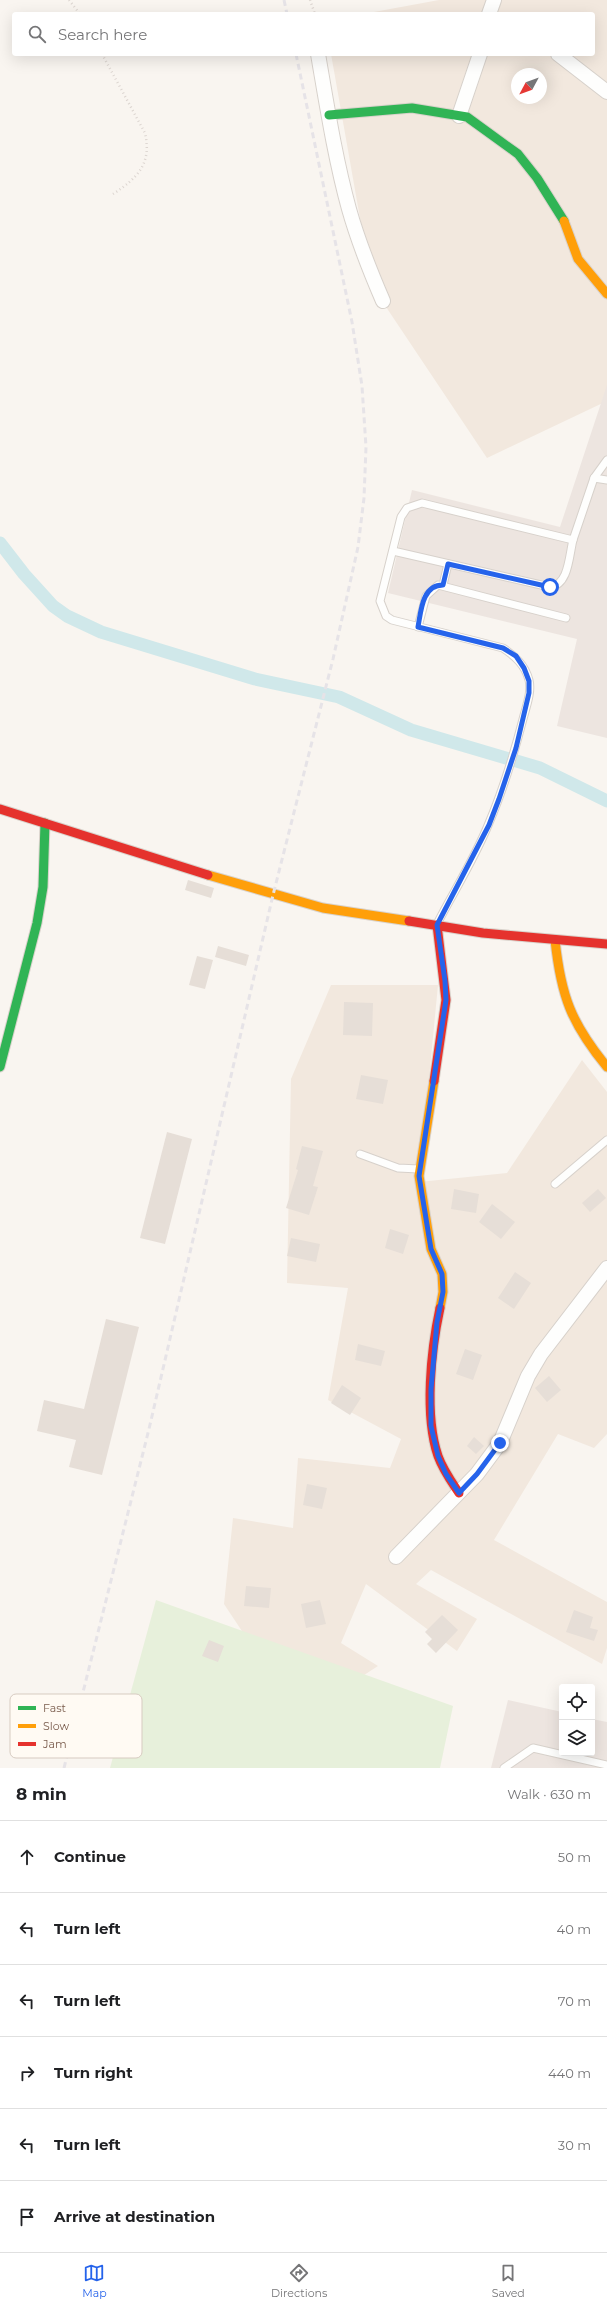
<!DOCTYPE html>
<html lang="en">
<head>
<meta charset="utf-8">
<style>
  body { margin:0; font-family:Montserrat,sans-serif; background:#f2f2f2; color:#202124 }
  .controls { position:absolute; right:12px; bottom:12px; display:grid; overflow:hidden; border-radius:4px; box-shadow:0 4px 16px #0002 }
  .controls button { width:36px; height:36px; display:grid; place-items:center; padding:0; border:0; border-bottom:1px solid #e0e0e0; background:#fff; color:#202124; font:20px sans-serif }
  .compass { position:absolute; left:511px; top:68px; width:36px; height:36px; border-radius:50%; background:#fff; box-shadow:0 4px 16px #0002; rotate:229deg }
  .stop { position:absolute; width:12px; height:12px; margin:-9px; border:3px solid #2563eb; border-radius:50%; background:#fff }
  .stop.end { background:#2563eb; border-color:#fff; box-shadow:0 1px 4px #0008 }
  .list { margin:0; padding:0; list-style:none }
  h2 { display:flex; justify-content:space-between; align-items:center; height:52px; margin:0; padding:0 16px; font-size:17px }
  h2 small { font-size:13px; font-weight:400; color:#757577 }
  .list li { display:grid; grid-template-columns:26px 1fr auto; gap:12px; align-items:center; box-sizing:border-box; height:72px; padding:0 16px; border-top:1px solid #e0e0e0 }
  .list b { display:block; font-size:15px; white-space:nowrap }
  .list em { font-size:13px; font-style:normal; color:#757577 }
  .icon { flex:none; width:22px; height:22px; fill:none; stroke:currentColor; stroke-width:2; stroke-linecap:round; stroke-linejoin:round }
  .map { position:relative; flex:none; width:607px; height:1768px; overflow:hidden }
  .search { position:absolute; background:#fff; box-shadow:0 4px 16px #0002; left:12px; right:12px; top:12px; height:44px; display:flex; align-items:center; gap:10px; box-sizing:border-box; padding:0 14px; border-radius:4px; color:#757577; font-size:15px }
  .sheet { height:484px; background:#fff }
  nav { display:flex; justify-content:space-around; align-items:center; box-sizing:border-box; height:56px; border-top:1px solid #e0e0e0; background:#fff; font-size:11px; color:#757577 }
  nav a { display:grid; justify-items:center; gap:2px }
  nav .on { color:#2563eb }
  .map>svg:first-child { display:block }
  .residential { fill:#f2e8de; fill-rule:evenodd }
  .industrial { fill:#ede5e0 }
  .green { fill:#e7f0db }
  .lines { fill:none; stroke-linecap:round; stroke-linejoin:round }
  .canal { stroke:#d0e8ea; stroke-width:13 }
  .building { fill:#e6ded7 }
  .lane-casing { stroke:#d7d1cb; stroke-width:9 }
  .street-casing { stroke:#d7d1cb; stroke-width:16 }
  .fast-casing { stroke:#d9d2cb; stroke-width:11 }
  .slow-casing { stroke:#d9d2cb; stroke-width:11 }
  .jam-casing { stroke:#d9d2cb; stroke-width:11 }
  .path { stroke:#dcd5d0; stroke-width:2.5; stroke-dasharray:1 3; stroke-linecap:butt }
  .lane { stroke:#fefefd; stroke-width:7 }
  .street { stroke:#fefefd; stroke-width:14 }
  .fast { stroke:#30b455; stroke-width:9 }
  .slow { stroke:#ff9f0a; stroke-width:9 }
  .jam { stroke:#e5322d; stroke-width:9 }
  .rail { stroke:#e6e3e7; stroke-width:3; stroke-dasharray:6 4; stroke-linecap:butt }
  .route { stroke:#2563eb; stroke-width:5 }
  .key { fill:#fffaf3; stroke:#d7cbc1; stroke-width:1 }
  .key-label { font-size:11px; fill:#7a5c4d }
</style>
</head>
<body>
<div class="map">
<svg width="607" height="1768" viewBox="0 0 607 1768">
  <rect width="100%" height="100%" fill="#f9f5f0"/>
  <g class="residential">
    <path d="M439,0H607V401L487,458L372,286L331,54H593V14H363ZM517,74H541V98H517Z"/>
    <path d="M331,985H438L419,1182L507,1173L582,1060L607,1092V1434L594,1448L558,1434L494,1540L607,1602V1648L602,1664L431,1570L416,1584L477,1619L457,1651L366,1584L341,1643L378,1666L299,1717L224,1604L233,1518L293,1528L298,1458L390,1468L401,1439L328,1400L348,1288L287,1283L291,1079Z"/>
  </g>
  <g class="industrial">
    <path d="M607,385V738L557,726L577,639L388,593L412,490L560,527Z"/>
    <path d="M508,1700L562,1712V1753H592V1719L607,1722V1768H491Z"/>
  </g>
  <path class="green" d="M156,1600L453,1706L440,1768H110Z"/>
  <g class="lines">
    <path class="canal" d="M0,543L24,574L53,606L67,616L101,632L255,679L339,697L411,730L540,768L607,801"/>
  </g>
  <g class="building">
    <path d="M188,880L214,888L211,898L185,890Z"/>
    <path d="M218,946L249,955L246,966L215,957Z"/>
    <path d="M197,956L213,960L205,989L189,985Z"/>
    <path d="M344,1002L373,1003L372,1036L343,1035Z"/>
    <path d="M361,1075L388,1080L383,1104L356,1099Z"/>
    <path d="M167,1132L192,1139L165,1244L140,1238Z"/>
    <path d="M302,1146L323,1151L313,1186L318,1187L309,1215L286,1208L298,1170L296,1169Z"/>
    <path d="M454,1189L479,1194L476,1213L451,1209Z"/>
    <path d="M598,1189L606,1198L590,1212L582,1203Z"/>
    <path d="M492,1204L515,1222L501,1239L479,1222Z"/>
    <path d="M390,1229L409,1235L403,1254L385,1248Z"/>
    <path d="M291,1238L320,1244L316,1262L287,1256Z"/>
    <path d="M515,1272L531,1283L514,1309L498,1298Z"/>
    <path d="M106,1319L139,1327L102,1475L69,1467L76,1440L37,1431L44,1400L84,1409Z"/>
    <path d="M358,1344L385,1351L381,1366L355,1360Z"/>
    <path d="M465,1349L482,1355L473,1380L456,1374Z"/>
    <path d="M549,1376L561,1390L547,1402L535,1388Z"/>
    <path d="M342,1385L361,1398L350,1415L331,1403Z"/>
    <path d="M474,1437L484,1446L476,1454L467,1446Z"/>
    <path d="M307,1484L327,1488L322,1509L303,1505Z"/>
    <path d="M246,1586L271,1588L269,1608L244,1606Z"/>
    <path d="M320,1600L326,1624L306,1628L301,1604Z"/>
    <path d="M574,1610L593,1617L590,1628L598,1630L594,1641L566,1632Z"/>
    <path d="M442,1615L458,1630L436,1653L427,1644L432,1639L425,1632Z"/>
    <path d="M209,1640L224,1646L218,1662L202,1656Z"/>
  </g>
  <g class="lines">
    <g class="lane-casing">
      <g id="lane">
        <path d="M594,478L607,480"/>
        <path d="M393,551L550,587C569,585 569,555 573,540"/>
        <path d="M443,585L448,564"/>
        <path d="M418,627L426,596L438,585L566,618"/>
        <path d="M437,924C454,891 475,858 489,823C503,790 514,754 523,719C526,707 532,692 529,680C525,665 515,656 503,648L392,620L386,616L380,601L401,517L407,508L422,503L573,540L594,478L607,460"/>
        <path d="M360,1154L398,1168L419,1169"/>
        <path d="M555,1184L607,1140"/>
        <path d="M504,1768L533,1748L607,1765"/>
      </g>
    </g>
    <g class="street-casing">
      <g id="street">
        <path d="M489,14L494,0"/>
        <path d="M318,54C327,106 335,158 349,209C358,241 370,271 383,301"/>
        <path d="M558,54L607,92"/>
        <path d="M459,116L480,54"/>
        <path d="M396,1557L477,1474L500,1443L528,1376L541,1354L607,1268"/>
      </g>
    </g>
    <g class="fast-casing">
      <g id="fast">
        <path d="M329,115L412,108L467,117L518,154L537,178L564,221"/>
        <path d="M0,1067L37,923L43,887L45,823"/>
      </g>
    </g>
    <g class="slow-casing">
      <g id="slow">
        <path d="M564,221L578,259L607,294"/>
        <path d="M208,875L323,908L409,921"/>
        <path d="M555,940C561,996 571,1023 607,1067"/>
        <path d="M434,1081L419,1176L431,1249L442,1274L443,1292L440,1308"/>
      </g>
    </g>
    <g class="jam-casing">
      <g id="jam">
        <path d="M0,809L208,875"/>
        <path d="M409,921L483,933L607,944"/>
        <path d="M434,1081L446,1000L437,925"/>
        <path d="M440,1308C431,1350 424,1415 438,1456C443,1470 451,1481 459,1493"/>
      </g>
    </g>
    <g class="path">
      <path d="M69,0L80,14"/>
      <path d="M310,0L315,14"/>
      <path d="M102,54L145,133C152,163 138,178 113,194"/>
    </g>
    <use href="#lane" class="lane"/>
    <use href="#street" class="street"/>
    <use href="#fast" class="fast"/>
    <use href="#slow" class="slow"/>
    <use href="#jam" class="jam"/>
    <g class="rail">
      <path d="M284,0L287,14"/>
      <path d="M64,1768L149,1429L273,895L333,659L358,547L364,498L366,447L362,386L352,322L296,54"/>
    </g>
  </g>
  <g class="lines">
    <path class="route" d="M500,1443L477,1474L459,1493L446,1474L438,1456L431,1426V1389L437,1322L443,1292L442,1274L431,1249L419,1176L446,1000L445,981L437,925L489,825L499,799L516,748L529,693V681L524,668L516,656L503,648L418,627C421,611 422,585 443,585L448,564L550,587"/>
  </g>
  <rect x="10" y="1694" width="132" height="64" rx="6" class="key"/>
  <rect x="18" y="1706" width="18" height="4" fill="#30b455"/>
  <rect x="18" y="1724" width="18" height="4" fill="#ff9f0a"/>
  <rect x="18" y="1742" width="18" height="4" fill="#e5322d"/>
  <g class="key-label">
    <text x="43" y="1712">Fast</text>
    <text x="43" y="1730">Slow</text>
    <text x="43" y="1748">Jam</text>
  </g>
</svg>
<div class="controls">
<button><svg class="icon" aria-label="locate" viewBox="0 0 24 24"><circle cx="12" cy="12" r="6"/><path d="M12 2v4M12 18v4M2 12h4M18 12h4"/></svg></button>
<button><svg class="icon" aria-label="layers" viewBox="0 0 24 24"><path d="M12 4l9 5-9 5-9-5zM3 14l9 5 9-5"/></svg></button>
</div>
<svg class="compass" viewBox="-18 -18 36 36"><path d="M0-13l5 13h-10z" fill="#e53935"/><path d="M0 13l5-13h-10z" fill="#757577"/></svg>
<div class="stop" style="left:550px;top:587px"></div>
<div class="stop end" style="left:500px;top:1443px"></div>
<div class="search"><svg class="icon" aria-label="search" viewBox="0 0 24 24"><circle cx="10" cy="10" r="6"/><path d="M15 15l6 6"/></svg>Search here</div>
</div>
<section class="sheet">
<h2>8 min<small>Walk · 630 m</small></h2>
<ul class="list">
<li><svg class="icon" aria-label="ahead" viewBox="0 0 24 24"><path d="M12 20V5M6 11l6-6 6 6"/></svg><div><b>Continue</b></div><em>50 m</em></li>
<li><svg class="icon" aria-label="left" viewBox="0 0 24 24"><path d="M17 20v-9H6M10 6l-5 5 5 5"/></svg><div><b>Turn left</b></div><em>40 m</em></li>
<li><svg class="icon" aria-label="left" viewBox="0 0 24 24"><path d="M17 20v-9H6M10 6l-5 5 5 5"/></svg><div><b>Turn left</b></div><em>70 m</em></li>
<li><svg class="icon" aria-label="right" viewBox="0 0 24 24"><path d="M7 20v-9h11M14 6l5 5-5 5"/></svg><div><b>Turn right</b></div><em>440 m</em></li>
<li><svg class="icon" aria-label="left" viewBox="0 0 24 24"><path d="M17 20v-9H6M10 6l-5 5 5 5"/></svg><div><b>Turn left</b></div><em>30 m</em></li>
<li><svg class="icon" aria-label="arrive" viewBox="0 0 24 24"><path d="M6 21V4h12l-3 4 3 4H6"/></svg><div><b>Arrive at destination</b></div></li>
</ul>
</section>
<nav>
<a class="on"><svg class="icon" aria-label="map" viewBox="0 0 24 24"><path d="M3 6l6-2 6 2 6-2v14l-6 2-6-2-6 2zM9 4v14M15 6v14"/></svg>Map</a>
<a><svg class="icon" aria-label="directions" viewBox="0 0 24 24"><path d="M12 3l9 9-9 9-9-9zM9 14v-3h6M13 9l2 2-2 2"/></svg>Directions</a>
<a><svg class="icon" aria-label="saved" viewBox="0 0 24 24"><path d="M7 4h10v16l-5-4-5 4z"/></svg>Saved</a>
</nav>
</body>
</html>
